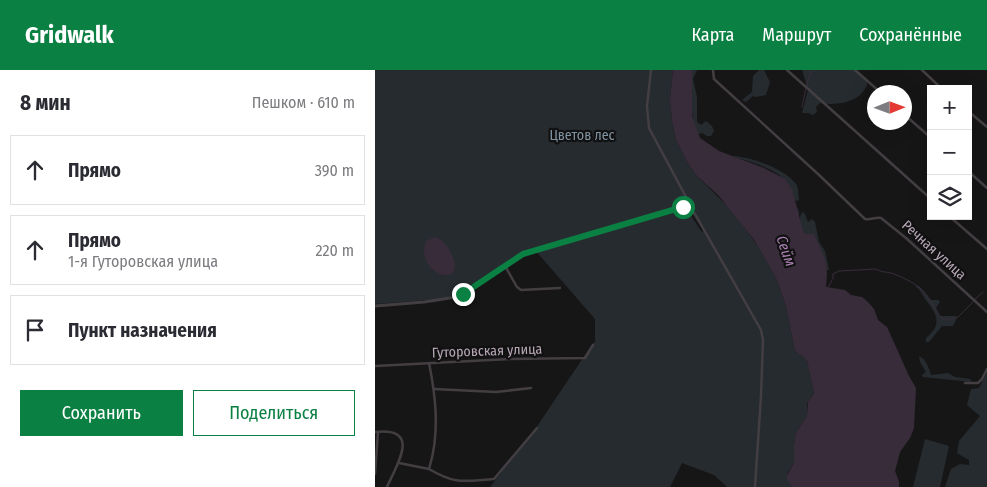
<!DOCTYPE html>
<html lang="ru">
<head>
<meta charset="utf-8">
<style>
  body { margin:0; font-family:"Fira Sans Condensed",sans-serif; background:#f7f7f7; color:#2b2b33 }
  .controls { position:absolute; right:15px; top:15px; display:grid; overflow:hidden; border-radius:0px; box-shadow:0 5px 20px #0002 }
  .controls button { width:45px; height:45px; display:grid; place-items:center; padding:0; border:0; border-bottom:1px solid #e1e1e2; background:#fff; color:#2b2b33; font:25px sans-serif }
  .compass { position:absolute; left:492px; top:15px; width:45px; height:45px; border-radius:50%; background:#fff; box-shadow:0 5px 20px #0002; rotate:89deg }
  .stop { position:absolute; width:15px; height:15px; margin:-11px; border:4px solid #0b8043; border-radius:50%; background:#fff }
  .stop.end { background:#0b8043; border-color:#fff; box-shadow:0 1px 5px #0008 }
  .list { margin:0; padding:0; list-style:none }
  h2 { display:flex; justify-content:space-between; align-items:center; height:65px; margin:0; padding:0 20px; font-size:21px }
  h2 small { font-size:16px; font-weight:400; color:#7c7c81 }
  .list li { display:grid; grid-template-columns:32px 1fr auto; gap:15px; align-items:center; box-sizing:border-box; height:70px; margin:0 10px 10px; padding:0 10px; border:1px solid #e1e1e2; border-radius:0px }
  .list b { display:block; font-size:19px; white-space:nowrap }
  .list p { margin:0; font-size:16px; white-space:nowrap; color:#7c7c81 }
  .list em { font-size:16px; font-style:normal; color:#7c7c81 }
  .actions { display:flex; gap:10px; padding:15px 20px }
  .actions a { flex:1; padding:11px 0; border:1px solid #0b8043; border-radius:0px; text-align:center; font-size:18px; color:#0b8043 }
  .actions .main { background:#0b8043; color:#fff }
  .icon { flex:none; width:28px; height:28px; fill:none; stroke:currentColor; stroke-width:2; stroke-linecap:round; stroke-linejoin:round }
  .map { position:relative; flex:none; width:612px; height:417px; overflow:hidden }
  header { display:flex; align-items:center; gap:30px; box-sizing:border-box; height:70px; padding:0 25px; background:#0b8043; color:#fff }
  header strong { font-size:24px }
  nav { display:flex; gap:28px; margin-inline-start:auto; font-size:18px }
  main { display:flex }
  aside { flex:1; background:#fff }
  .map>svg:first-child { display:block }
  .green { fill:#262b2f; fill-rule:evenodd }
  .water { fill:#382c3b }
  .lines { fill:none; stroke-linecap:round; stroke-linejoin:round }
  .stream { stroke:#382c3b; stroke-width:1 }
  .minor { stroke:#433e42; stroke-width:2.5 }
  .tertiary { stroke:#433e42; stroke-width:3 }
  .route { stroke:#0b8043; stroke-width:6 }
  .labels { text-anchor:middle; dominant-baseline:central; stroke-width:4.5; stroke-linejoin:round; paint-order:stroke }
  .park-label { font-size:14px; fill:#8093a1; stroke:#121112 }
  .street-label { font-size:14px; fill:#b7a8b6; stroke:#121112 }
  .water-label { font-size:15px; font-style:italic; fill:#a980b1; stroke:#121112 }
</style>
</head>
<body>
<header>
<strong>Gridwalk</strong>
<nav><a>Карта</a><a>Маршрут</a><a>Сохранённые</a></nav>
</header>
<main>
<aside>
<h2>8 мин<small>Пешком · 610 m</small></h2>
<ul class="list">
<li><svg class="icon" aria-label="ahead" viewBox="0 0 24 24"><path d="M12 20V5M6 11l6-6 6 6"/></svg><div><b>Прямо</b></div><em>390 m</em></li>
<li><svg class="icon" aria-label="ahead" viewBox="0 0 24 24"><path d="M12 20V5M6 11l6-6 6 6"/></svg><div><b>Прямо</b><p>1-я Гуторовская улица</p></div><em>220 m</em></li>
<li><svg class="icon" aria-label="arrive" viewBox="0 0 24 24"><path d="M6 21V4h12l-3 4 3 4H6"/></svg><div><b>Пункт назначения</b></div></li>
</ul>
<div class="actions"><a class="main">Сохранить</a><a>Поделиться</a></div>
</aside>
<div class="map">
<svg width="612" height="417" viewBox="0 0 612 417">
  <rect width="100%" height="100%" fill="#171617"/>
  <g class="green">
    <path d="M0,0H298L295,29L297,51L301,70L312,92L322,106L352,136L359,133L363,149L383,176L402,210L411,236L420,281L430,287L432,291L439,322L432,334V346L421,363L419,375V393L412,404L417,417H352L339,405L307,393L295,417H115L163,355L218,273L220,272V249L160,180L148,184L81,228L0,234ZM307,138L316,142L328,160V162L326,161L315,144L307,141L200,170L201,168Z"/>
    <path d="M317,0H322L318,9L322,27V52L326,55L331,51L337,56L339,61L336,66H332L327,63L322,65C315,44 315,22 317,0Z"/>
    <path d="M384,0H389L395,12L391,25L381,27L378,26L371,32L367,30L377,22L378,6Z"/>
    <path d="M427,0H482L493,10C490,32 463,36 445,33L441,37L442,42L438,45L433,43H427L433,20Z"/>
    <path d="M356,86C374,86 411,99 421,114C424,118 423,124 424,130L421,131L419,130C417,101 379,93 356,86Z"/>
    <path d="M400,131L421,136L424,141V150L427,142L430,144L433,152L437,149L440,152L444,172L450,181L454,200H452V202Z"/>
    <path d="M541,215L545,217L556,230H563L565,232L561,238L565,246H581L582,248L578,256H567L554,272H551V268C568,254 562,245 551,230C547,225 546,220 541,217Z"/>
    <path d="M544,286C551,289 554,298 556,305L573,303L580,307L595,309L597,312L548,307L547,305L551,302L545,292Z"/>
    <path d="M612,302V417H570L576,399L585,394L594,395V390L582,383L584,371L605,346L592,335L596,319L604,318Z"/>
    <path d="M550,369L574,376L565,417H538Z"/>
  </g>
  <g class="water">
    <path d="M298,0H317V46L325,68L344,81L389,98L410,109L417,119L428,161L430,164H439L450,189L452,204L451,217L470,220L476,225L487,227L493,232L499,239L503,250L512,257L534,306L541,318L539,358L535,368L525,382L520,401L524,412V417H417L411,407L419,393V375L421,363L432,346L433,332L439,323L432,291L429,287L420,281L411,236L402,210L380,171L343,125L322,106L312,92L301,70L297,51L295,29Z"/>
    <path d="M60,167C67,169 73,176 76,183C95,221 38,205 51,171Z"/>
  </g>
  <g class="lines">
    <g class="stream">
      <path d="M427,37L432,13L437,0"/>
      <path d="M458,209V204L464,201L501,199C506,202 511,202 516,203C525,206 538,212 545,218C556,227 559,242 569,250L583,247L599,231"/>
      <path d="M453,218L457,210"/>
      <path d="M599,230L608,222"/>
    </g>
    <g class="minor">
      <path d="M276,0L272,36L274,58L311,127L313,137"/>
      <path d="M338,0L339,9L443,104L490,149C496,150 500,147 506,148L531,168L612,242"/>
      <path d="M412,0L556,129"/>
      <path d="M480,0L505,22"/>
      <path d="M547,0L567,19"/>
      <path d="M593,41L612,57"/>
      <path d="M530,45L556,68"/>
      <path d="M593,101L612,118"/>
      <path d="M574,146L612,179"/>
      <path d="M160,180L304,137H313L320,144L386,260L388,270L386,326L380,417"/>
      <path d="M130,196L142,217L146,220L185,218"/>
      <path d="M0,296L135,289L210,288L218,275"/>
      <path d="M590,313H603L607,309L612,299"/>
      <path d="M59,319L121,322L156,318"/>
      <path d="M0,362C47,357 22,394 12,417"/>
      <path d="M24,393L54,399C65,364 61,327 54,293"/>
      <path d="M54,399C81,415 89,411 119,409L162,358"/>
      <path d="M0,404L3,362"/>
    </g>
    <path class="tertiary" d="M0,236L49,232L81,227L94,221L148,184L160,180"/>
  </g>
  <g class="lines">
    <path class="route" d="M88,224L148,184L308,137"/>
  </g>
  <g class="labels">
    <g class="park-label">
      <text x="207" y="65">Цветов лес</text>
    </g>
    <g class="street-label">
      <text transform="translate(559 180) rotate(42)">Речная улица</text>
      <text transform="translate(112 281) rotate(-2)">Гуторовская улица</text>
    </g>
    <g class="water-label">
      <text transform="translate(411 181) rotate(71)">Сейм</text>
    </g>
  </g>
</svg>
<div class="controls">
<button>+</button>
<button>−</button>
<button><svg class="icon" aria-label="layers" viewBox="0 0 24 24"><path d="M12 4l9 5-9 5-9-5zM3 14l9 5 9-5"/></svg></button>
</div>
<svg class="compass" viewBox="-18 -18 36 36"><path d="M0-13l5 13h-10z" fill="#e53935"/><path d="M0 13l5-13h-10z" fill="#7c7c81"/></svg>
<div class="stop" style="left:308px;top:137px"></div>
<div class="stop end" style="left:88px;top:224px"></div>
</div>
</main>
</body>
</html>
